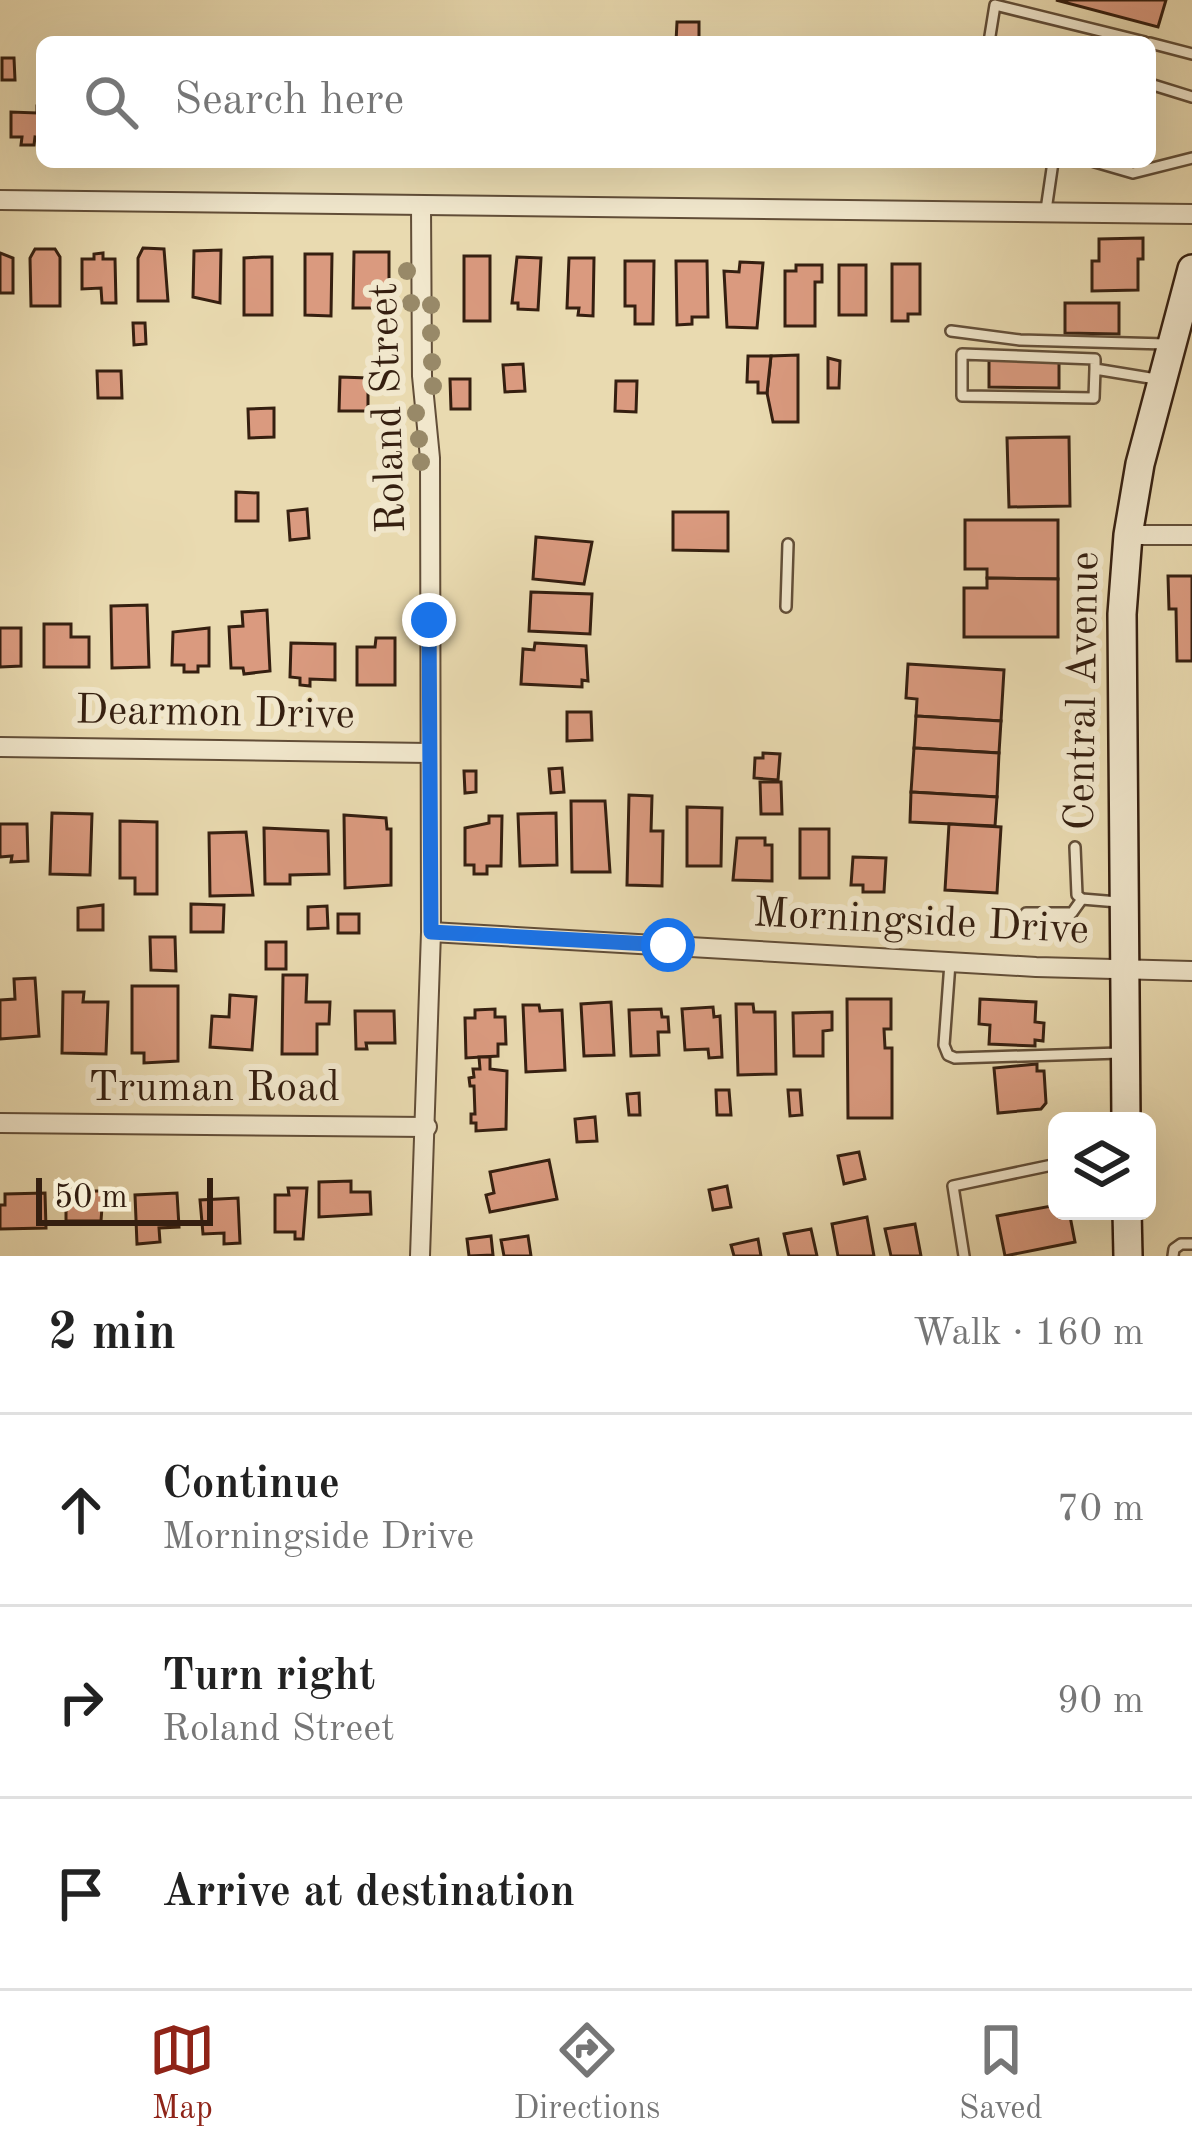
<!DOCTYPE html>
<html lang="en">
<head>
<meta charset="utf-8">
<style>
  body { margin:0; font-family:"Old Standard TT",serif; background:#f6f6f6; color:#222 }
  .controls { position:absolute; right:36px; bottom:36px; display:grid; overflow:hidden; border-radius:18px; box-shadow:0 12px 48px #0002 }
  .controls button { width:108px; height:108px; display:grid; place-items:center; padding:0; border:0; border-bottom:3px solid #e0e0e0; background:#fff; color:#222; font:60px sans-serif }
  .scale { position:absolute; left:36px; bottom:30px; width:177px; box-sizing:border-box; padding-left:12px; border:6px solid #351f10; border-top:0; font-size:33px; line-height:42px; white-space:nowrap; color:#351f10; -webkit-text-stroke:9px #f1e7cc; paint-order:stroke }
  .stop { position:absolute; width:36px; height:36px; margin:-27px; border:9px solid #1a73e8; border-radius:50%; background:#fff }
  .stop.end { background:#1a73e8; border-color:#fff; box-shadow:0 3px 12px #0008 }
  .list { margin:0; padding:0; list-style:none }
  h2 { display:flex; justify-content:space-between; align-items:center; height:156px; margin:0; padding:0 48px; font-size:51px }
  h2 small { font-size:39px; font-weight:400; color:#767676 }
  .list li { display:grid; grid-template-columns:78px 1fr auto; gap:36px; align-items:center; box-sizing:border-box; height:192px; padding:0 48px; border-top:3px solid #e0e0e0 }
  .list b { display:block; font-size:45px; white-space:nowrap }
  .list p { margin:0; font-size:39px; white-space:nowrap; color:#767676 }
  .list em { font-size:39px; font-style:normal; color:#767676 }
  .icon { flex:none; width:66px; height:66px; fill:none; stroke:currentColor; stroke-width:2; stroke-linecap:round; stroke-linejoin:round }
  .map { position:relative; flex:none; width:1192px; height:1256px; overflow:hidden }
  .search { position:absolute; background:#fff; box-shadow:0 12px 48px #0002; left:36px; right:36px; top:36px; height:132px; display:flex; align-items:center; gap:30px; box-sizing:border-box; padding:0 42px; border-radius:18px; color:#767676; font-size:45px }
  .sheet { height:732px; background:#fff }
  nav { display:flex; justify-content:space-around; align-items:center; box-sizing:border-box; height:168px; border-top:3px solid #e0e0e0; background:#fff; font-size:33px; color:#767676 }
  nav a { display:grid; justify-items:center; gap:6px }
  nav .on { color:#8f2418 }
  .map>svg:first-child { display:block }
  .building { fill:#da9a7f; stroke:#351f10; stroke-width:3 }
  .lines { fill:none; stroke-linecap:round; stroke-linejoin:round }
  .lane-casing { stroke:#624e38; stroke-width:14 }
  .street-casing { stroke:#624e38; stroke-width:22 }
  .secondary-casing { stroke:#351f10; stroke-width:32 }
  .lane { stroke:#f1e7cc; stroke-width:9 }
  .street { stroke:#f1e7cc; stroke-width:18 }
  .secondary { stroke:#f1e7cc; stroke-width:27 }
  .tree { fill:#988968 }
  .route { stroke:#1a73e8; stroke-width:15 }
  .labels { text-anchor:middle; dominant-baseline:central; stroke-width:12; stroke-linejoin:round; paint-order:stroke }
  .street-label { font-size:42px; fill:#351f10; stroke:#f1e7cc }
</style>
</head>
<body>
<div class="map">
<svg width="1192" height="1256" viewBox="0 0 1192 1256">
  <rect width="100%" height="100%" fill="#e9dab0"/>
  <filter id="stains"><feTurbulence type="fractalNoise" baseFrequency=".00167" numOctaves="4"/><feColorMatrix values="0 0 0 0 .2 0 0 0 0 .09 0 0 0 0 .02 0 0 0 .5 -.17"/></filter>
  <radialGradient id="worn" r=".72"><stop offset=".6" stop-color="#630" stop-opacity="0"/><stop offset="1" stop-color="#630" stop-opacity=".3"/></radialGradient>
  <g class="building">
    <path d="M1056,0H1166L1158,27Z"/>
    <path d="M677,22H699V42H676Z"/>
    <path d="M2,58H14L15,80H2Z"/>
    <path d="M37,106H42V138L35,137L34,145H21L22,137H11V112L37,113Z"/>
    <path d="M1143,238V259H1138V290L1092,291V261H1099V239Z"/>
    <path d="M143,248L164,249L168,301H138V258Z"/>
    <path d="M35,249H55L60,257V306H31L30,258Z"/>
    <path d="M221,250L220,303L193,297L194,251Z"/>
    <path d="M354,252H389V308H353Z"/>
    <path d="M0,253L13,258V293H0Z"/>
    <path d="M103,253V259H115L116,303H102L101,288L82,289V259H94V254Z"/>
    <path d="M305,254H332L331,316L305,315Z"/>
    <rect x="464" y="256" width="26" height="65"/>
    <path d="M262,257H272V315H244V258Z"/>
    <path d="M517,257L541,258L538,310L518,309V303H512Z"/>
    <path d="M569,258H594L593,316L578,315L579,308H567Z"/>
    <path d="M625,261H654L653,324H635V306H625Z"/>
    <path d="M676,261H707L708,317H692V324L677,325Z"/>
    <path d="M740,262L763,263L757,328L727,327L724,271L739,272Z"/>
    <path d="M892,264H920V314H908V321H892Z"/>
    <path d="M796,265H822V282H815V326H785V271H796Z"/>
    <rect x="839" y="265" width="27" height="50"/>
    <path d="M1065,303H1119V334L1065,333Z"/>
    <path d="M133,323H145L146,344L134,345Z"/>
    <path d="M798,355V422H773L767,393L771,356Z"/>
    <path d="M748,356H771L767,393H758V382H747Z"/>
    <path d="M828,358L840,361L839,388H828Z"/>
    <path d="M989,358L1059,360V388L989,387Z"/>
    <path d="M523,364L525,391L505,392L503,365Z"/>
    <path d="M97,371H121L122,398H98Z"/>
    <path d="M340,377L368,378V411H339Z"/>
    <path d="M450,379H470V409H451Z"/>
    <path d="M616,381H637L636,412L615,411Z"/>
    <path d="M274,408V437L249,438L248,409Z"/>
    <path d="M1069,437L1070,506L1009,507L1007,438Z"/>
    <path d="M236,492L258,493V521H236Z"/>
    <path d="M307,509L309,538L290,540L288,511Z"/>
    <path d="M673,512H728V551L673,550Z"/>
    <path d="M965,520H1058V579L987,578V569H965Z"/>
    <path d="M536,537L592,542L584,584L533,579Z"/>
    <path d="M1168,576H1192V661H1177L1176,609H1169Z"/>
    <path d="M987,578L1058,579V637H964V588H987Z"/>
    <path d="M531,592L592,594L590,634L529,631Z"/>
    <path d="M147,605L149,667L112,668L111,606Z"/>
    <path d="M267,610L270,671L244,674L243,668H231L229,627L243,626L242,612Z"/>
    <path d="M44,624H71V637H89V667H44Z"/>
    <path d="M0,628H21V666L0,667Z"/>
    <path d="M209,628V666H198V672H184V665H172L173,632Z"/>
    <path d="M376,638H395V685H357V647H375Z"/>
    <path d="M291,643L335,644V680L310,679V686L300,685V678L290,677Z"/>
    <path d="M535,643L586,646L588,681L582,680V687L521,684L523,649L534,650Z"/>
    <path d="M908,664L1004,670L1001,721L916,716L917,699L906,698Z"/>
    <path d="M567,712H591L592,740L567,741Z"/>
    <path d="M916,716L1001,721L999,753L914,748Z"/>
    <path d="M914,748L999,753L997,797L911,792Z"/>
    <path d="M763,753L780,754L778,780L754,778L755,758H763Z"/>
    <path d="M562,768L564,792L551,793L549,769Z"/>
    <path d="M464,771H476V792L465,793Z"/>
    <path d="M760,782H781L782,814H761Z"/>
    <path d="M911,792L997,797L995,826L910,822Z"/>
    <path d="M629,795L652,796L651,831H663L662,886L627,885Z"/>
    <path d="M571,801H605L610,872H572Z"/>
    <path d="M687,807L722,808L721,866H687Z"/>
    <path d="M52,813L92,814L90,875L50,874Z"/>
    <path d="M556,813L557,865L520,866L518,814Z"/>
    <path d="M344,815L386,818L387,829H391V885L345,888Z"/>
    <path d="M489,816H502L501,866H487V874H474V865H465V828L489,823Z"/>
    <path d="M120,821L157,822V894H135V878H120Z"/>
    <path d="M0,824H27L28,861L11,862L12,856L0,857Z"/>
    <path d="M949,824L1001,827L997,893L945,890Z"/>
    <path d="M264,828L328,831L329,874L290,875V884H265Z"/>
    <rect x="800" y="829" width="29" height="49"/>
    <path d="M246,832L253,895L210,896L209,833Z"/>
    <path d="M737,838H765V845H772V881L733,880Z"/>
    <path d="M853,857L886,858L884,892H863V885H851Z"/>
    <path d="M191,904L224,905L223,932H191Z"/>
    <path d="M103,905V930H78V908Z"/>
    <path d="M327,906L328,928L308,929V907Z"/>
    <rect x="338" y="914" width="21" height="19"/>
    <path d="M150,937H175L176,971L151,970Z"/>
    <rect x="266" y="942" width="20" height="27"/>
    <path d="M283,975H307L306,1002H330L329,1024H317V1054H282Z"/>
    <path d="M35,978L39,1036L0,1039V1000L15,999L14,979Z"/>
    <path d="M132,986H178V1061L144,1063V1053H132Z"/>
    <path d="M63,992H84L83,1002H108L106,1054L62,1053Z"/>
    <path d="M230,995L256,997L252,1050L210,1047L212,1016L229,1017Z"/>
    <path d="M847,999H891V1029H884L885,1048H892V1118H848Z"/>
    <path d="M980,999L1036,1002L1035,1022L1044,1023L1043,1041L1035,1040V1046L989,1044L990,1025L979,1024Z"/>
    <path d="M611,1002L614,1055L584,1056L581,1004Z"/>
    <path d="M736,1004H753L754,1012H775L776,1074L738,1075Z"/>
    <path d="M523,1005H539L540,1011L562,1010L565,1070L526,1072Z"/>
    <path d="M713,1007L714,1017L720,1016L722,1057L709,1058L708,1049L685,1050L682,1009Z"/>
    <path d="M495,1009V1017H505L506,1044H498V1056L466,1058L465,1018H475V1010Z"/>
    <path d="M661,1009L662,1017H668L669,1032H658L659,1055L631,1056L629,1010Z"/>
    <path d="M355,1011H394L395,1043H366L367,1049H356Z"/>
    <path d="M832,1012V1030L823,1031V1056H794L793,1013Z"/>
    <path d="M479,1057H490V1069L507,1071L506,1129L476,1131V1123H471V1114H475L474,1086H470L469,1078L474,1077L473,1069H480Z"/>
    <path d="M1037,1064V1071H1044L1046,1103L1041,1109L998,1113L994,1068Z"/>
    <path d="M716,1090H729L731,1115H717Z"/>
    <path d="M788,1090H800L802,1115L790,1116Z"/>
    <path d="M639,1093L640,1115H629L627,1094Z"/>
    <path d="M595,1117L597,1141L577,1142L575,1119Z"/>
    <path d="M859,1152L865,1179L844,1184L838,1156Z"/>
    <path d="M549,1160L557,1199L490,1212L486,1195L494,1193L490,1172Z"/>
    <path d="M351,1181V1192H370L371,1214L319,1217V1182Z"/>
    <path d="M727,1186L731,1207L713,1210L709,1190Z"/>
    <path d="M288,1188H307L303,1239H295V1232H275V1195H289Z"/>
    <path d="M66,1191H110V1207H102L101,1221H66Z"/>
    <path d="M45,1193L46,1228L0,1229V1205H5V1194Z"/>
    <path d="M177,1193L179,1227L159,1228L160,1242L137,1244L135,1195Z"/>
    <path d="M238,1198L240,1243L224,1244V1233L203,1234L200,1200Z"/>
    <path d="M1057,1205V1211H1069L1075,1242L1005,1256L997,1216Z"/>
    <path d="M867,1217L874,1256H838L832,1224Z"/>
    <path d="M915,1224L921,1256H891L885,1229Z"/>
    <path d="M811,1229L817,1256H789L784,1234Z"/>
    <path d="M491,1236L493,1255L469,1256L467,1239Z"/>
    <path d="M528,1236L531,1256H504L501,1240Z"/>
    <path d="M758,1239L761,1256H734L731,1245Z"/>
  </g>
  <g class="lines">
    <g class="lane-casing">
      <g id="lane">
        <path d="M989,42L995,5L1145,42"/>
        <path d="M1150,43L1192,54"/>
        <path d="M1150,84L1192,97"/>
        <path d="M1095,162L1133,173L1192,158"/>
        <path d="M1046,210L1053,162"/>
        <path d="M951,331L1020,340L1166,344"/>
        <path d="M1095,369L1094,398L962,396V354L1095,359V369L1156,379"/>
        <path d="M786,607L788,544"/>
        <path d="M1075,847L1077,895L1082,899L1118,902"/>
        <path d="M1026,913H1072L1082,899"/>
        <path d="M950,963L944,1045L948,1055L955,1058L1120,1053"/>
        <path d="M964,1256L953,1186L1057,1164"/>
        <path d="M1173,1256L1174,1249L1181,1244H1192"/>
      </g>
    </g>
    <g class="street-casing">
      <g id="street">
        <path d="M0,200L1192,214"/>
        <path d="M1128,535H1192"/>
        <path d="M0,747L429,753"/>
        <path d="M431,932L1036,967L1192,971"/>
        <path d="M0,1123L427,1127"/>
        <path d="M420,1256L431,932L430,458L422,376L421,205"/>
      </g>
    </g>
    <g class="secondary-casing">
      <g id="secondary">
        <path d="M1126,1121L1122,614L1128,535L1140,464L1192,269"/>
        <path d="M1127,1211L1128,1256"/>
      </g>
    </g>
    <use href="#lane" class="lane"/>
    <use href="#street" class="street"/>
    <use href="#secondary" class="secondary"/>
  </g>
  <g class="tree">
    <circle cx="407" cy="271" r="9"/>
    <circle cx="411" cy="303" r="9"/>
    <circle cx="431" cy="305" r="9"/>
    <circle cx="431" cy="333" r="9"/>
    <circle cx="432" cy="362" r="9"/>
    <circle cx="433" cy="386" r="9"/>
    <circle cx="416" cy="413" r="9"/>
    <circle cx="419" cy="439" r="9"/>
    <circle cx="421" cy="462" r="9"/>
  </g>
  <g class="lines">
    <path class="route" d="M429,620L431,932L668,945"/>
  </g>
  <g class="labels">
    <g class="street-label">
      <text transform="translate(389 408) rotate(-92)">Roland Street</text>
      <text transform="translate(1084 691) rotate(-89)">Central Avenue</text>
      <text transform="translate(215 714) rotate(1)">Dearmon Drive</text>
      <text transform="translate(921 923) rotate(3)">Morningside Drive</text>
      <text x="214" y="1089">Truman Road</text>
    </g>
  </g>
  <rect width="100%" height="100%" filter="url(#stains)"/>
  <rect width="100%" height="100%" fill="url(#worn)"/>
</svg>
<div class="controls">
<button><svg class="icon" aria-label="layers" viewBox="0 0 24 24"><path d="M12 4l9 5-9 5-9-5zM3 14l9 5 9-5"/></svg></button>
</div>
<div class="scale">50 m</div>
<div class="stop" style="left:668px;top:945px"></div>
<div class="stop end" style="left:429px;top:620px"></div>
<div class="search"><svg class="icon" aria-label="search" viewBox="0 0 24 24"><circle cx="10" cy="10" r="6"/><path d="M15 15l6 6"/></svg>Search here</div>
</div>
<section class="sheet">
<h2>2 min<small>Walk · 160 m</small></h2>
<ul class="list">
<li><svg class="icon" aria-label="ahead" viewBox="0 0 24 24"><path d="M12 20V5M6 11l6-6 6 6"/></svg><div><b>Continue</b><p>Morningside Drive</p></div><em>70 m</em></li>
<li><svg class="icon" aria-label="right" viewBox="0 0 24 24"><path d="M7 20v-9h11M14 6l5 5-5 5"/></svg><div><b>Turn right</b><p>Roland Street</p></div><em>90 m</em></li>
<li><svg class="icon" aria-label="arrive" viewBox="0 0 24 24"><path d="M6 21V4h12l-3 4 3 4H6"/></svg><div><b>Arrive at destination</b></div></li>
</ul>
</section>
<nav>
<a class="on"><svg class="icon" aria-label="map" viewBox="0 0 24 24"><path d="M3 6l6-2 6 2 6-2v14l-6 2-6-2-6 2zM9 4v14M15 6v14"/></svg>Map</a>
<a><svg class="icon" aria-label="directions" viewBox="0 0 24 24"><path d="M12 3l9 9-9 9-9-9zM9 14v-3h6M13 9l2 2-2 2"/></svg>Directions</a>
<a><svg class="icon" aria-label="saved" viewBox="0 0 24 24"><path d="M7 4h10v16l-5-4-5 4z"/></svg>Saved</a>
</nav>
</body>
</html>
